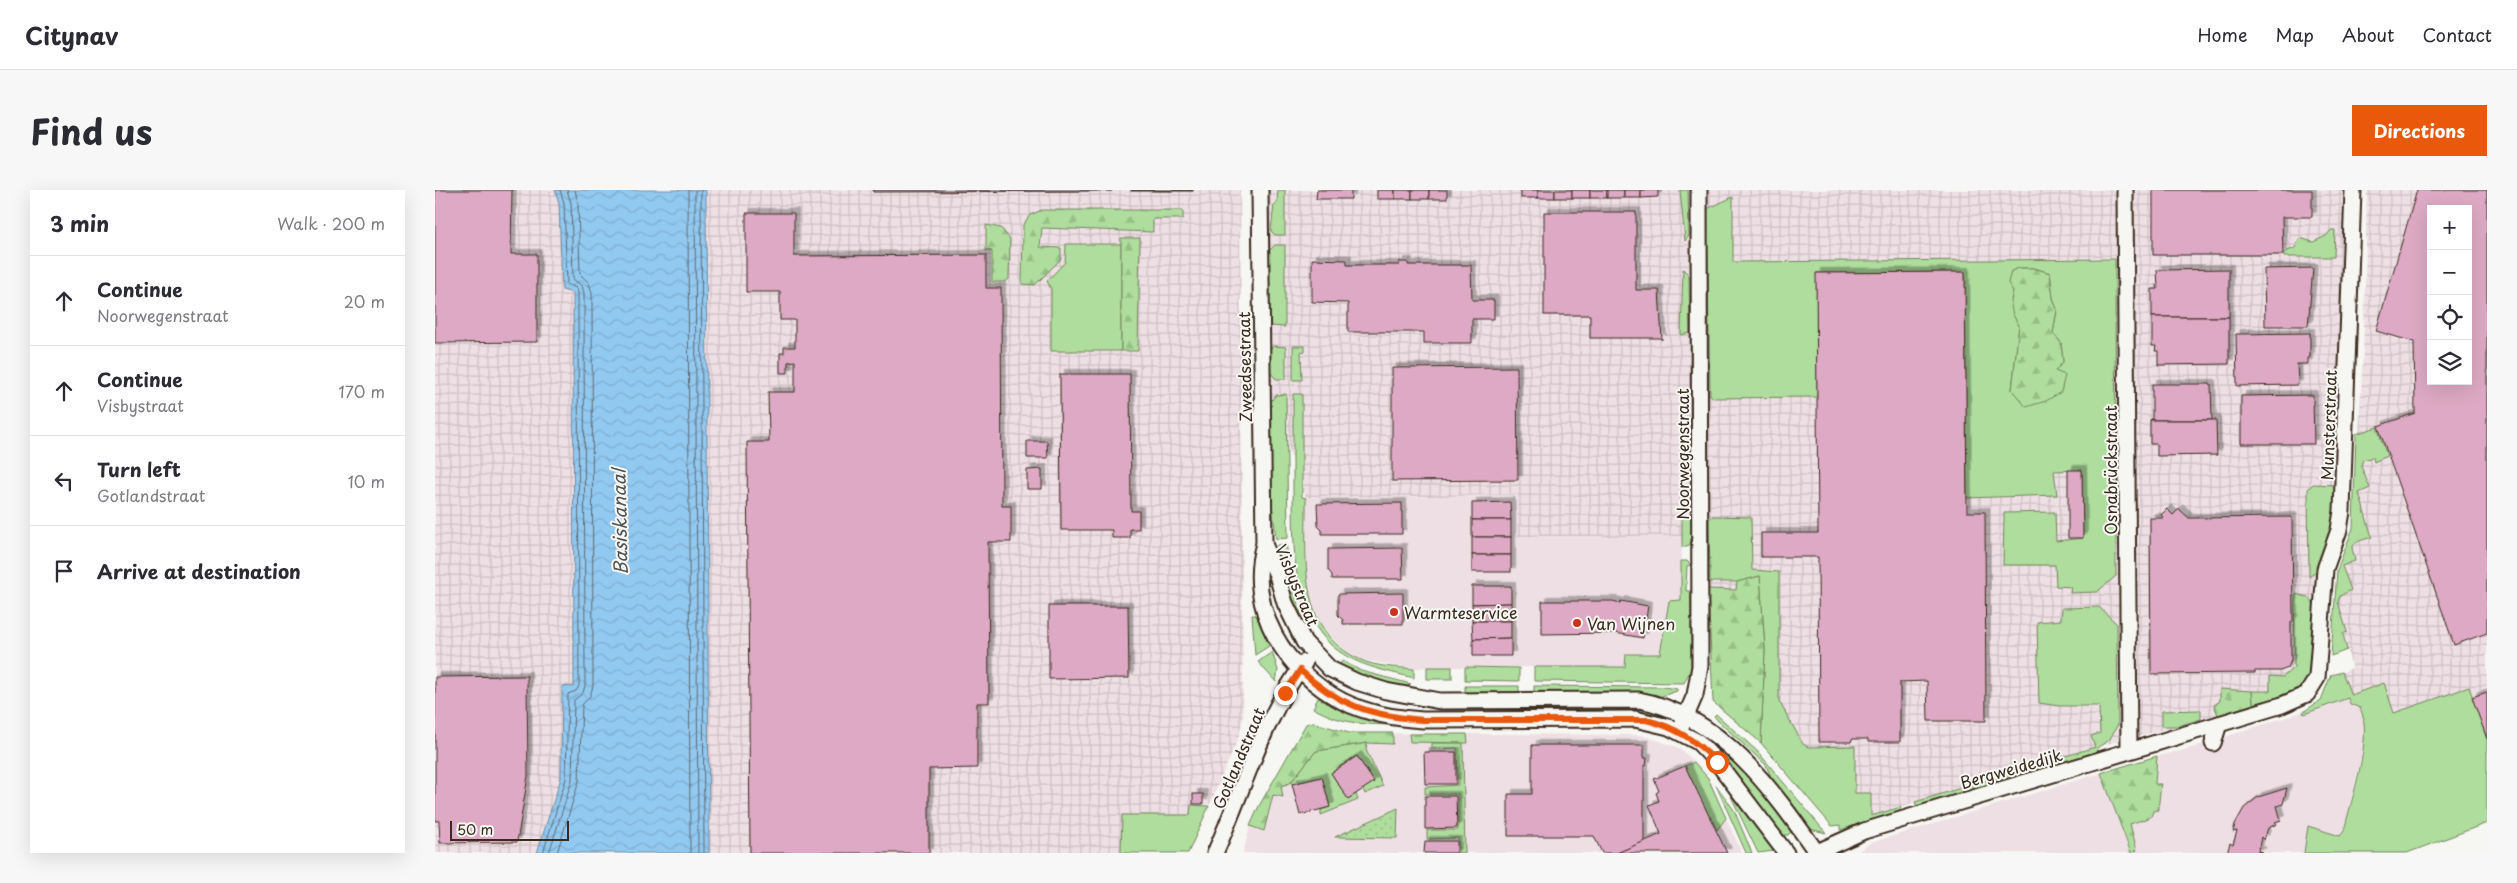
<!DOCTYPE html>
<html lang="en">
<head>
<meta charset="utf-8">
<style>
  body { margin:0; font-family:"Playpen Sans",sans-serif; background:#f7f7f7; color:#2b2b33 }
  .controls { position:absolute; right:15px; top:15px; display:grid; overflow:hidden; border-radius:0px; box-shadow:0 5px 20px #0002 }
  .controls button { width:45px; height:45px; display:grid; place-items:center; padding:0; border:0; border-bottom:1px solid #e1e1e2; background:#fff; color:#2b2b33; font:25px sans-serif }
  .scale { position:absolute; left:15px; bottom:12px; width:119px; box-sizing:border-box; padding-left:5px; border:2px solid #3b2a1e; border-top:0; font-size:14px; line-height:18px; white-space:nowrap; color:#3b2a1e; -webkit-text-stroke:4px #f6f6f2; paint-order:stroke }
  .stop { position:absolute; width:15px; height:15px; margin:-11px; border:4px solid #ea580c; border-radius:50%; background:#fff }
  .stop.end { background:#ea580c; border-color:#fff; box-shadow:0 1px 5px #0008 }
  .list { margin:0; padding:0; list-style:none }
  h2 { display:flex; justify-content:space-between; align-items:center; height:65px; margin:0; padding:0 20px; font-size:21px }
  h2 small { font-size:16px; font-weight:400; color:#7c7c81 }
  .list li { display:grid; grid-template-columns:32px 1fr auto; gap:15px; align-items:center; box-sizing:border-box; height:90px; padding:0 20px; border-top:1px solid #e1e1e2 }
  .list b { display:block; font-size:19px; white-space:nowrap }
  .list p { margin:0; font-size:16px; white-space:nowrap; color:#7c7c81 }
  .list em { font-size:16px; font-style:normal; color:#7c7c81 }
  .icon { flex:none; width:28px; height:28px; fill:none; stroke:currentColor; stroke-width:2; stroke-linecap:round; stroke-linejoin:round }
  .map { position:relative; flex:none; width:2052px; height:663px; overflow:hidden; border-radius:0px }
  header { display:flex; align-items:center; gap:30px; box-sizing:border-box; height:70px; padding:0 25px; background:#fff; border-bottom:1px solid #e1e1e2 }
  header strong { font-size:24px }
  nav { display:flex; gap:28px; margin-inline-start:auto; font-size:18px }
  .intro { display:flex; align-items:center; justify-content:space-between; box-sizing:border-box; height:120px; padding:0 30px }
  h1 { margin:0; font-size:35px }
  .button { padding:12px 22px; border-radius:0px; background:#ea580c; color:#fff; font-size:18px; font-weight:700 }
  main { display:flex; gap:30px; padding:0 30px }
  aside { flex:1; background:#fff; border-radius:0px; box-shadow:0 5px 20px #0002 }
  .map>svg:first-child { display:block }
  .built { fill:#eedfe4 }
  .industrial { fill:url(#industrial-grid); fill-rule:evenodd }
  .grass { fill:#aedd9d; stroke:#74845e; fill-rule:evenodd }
  .forest { fill:url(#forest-firs); stroke:#74845e }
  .garden { fill:url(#garden-dots); stroke:#74845e }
  .water { fill:url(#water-waves); stroke:#6f899d }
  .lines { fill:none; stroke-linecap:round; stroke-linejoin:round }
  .shore { stroke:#5e6a72; stroke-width:1 }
  .building { fill:#dda9c4; stroke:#3b2a1e; fill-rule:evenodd; filter:url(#shadow) }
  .minor-casing { stroke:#3b2a1e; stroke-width:19 }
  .minor { stroke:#f6f6f2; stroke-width:15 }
  .route { stroke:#ea580c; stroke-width:6 }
  .poi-dot { fill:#c8321e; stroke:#f6f6f2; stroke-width:2 }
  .labels { text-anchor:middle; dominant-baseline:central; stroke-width:4; stroke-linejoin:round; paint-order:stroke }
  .street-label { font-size:16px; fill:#3b2a1e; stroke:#f6f6f2 }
  .poi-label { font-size:16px; fill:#3b2a1e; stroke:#f6f6f2; text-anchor:start }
  .water-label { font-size:18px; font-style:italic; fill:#515253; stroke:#f6f6f2 }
</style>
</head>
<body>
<header>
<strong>Citynav</strong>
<nav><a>Home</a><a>Map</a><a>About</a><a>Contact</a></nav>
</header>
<div class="intro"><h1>Find us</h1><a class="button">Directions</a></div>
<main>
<aside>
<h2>3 min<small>Walk · 200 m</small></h2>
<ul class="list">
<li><svg class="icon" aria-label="ahead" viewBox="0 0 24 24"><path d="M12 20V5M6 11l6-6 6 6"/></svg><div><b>Continue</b><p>Noorwegenstraat</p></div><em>20 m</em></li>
<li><svg class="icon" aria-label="ahead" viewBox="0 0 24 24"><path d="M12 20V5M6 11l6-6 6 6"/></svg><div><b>Continue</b><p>Visbystraat</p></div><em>170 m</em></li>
<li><svg class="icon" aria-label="left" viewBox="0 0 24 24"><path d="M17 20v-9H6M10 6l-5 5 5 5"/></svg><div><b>Turn left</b><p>Gotlandstraat</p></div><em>10 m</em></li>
<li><svg class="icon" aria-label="arrive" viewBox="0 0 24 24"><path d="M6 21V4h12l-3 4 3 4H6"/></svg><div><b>Arrive at destination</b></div></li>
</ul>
</aside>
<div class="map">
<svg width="2052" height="663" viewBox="0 0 2052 663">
  <defs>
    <pattern id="industrial-grid" width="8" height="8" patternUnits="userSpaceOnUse" patternTransform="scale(1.25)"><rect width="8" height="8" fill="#eedfe4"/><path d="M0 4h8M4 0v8" fill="none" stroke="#cdc0c3"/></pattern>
    <pattern id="forest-firs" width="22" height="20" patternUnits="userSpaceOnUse" patternTransform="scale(1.25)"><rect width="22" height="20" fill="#aedd9d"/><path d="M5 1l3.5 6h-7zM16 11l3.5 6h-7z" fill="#97be87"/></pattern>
    <pattern id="garden-dots" width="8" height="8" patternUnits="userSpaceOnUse" patternTransform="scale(1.25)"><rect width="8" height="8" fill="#aedd9d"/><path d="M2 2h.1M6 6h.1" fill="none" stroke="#97be87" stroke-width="1.8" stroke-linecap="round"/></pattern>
    <pattern id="water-waves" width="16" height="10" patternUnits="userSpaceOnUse" patternTransform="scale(1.25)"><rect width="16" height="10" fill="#92c9f1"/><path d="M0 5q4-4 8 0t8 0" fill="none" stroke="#7fadce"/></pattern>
    <filter id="shadow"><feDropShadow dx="4.5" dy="-4.5" stdDeviation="0" flood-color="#0004"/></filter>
  </defs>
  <rect width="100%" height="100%" fill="#f6f6f2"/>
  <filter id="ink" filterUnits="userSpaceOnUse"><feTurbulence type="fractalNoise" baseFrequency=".02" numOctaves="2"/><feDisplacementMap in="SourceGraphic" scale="10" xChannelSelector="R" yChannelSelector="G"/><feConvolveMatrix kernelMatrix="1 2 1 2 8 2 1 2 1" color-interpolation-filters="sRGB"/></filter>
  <g filter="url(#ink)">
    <g class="built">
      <path d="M1083,305V346L1247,345L1246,411L1239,462L1191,477H992L979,479L927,470L911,462L887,438L872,400L871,308Z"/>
      <path d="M1913,507L1916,514L1925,518L1930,528L1931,546L1909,641L1905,646L1869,663H1421L1435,653L1722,566L1753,559Z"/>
      <path d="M877,532L914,543L1206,545L1242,557L1258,570L1273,588L1307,663H808L815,636L824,616L871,534Z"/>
    </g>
    <g class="industrial">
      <path d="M0,0H120L124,13L126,43L138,102L139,497H127L126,588L102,663H0Z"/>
      <path d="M271,0H805L808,528L803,549L775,614L756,615L755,625L738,663H274Z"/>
      <path d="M832,0H1911L1899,334L1883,380L1876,481L1869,494L1854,503L1743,536L1661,557L1436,626L1405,640V635L1397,636L1326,553L1278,512L1273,399L1274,346H1082L1083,305L871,308L833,200Z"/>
      <path d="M1932,0H2052V619L1931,546L1930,528L1925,518L1915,514L1904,484L1917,478L1908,443L1901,432L1905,380L1920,338L1929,137ZM1996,19H2033V191H1996Z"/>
    </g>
    <g class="grass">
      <path d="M843,0H850V45H840L836,41L839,15L842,13Z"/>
      <path d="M1245,0H1253L1254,46L1250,51Z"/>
      <path d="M1298,7V72L1680,69L1681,386L1662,402L1635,403L1636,397L1621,396L1620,375H1568L1569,323L1620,322L1621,351L1648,348L1647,280L1619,281L1622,305L1532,308L1530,82L1382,83V207L1279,208L1275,205L1272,19ZM1584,78H1599L1615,83L1618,108L1622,120L1618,143L1626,153L1628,172L1620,181L1577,200L1584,135C1571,116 1579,99 1584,78Z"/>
      <path d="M1896,40H1900L1899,67H1849L1848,63L1860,58L1865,48L1878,52L1891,46Z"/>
      <path d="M631,54H686V161H616V99L612,91L630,72Z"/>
      <path d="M840,55H850V137L836,136L832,133V63Z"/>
      <path d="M1248,79L1254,85L1255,143L1246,145Z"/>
      <path d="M838,156L851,157V189H841L833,180L832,162Z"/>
      <path d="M858,156H870V161L866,162L867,190H858Z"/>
      <path d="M851,204L853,348L841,349L833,278L834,214L841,205Z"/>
      <path d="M858,204H867V307L871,308C872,367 860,441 926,470C942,477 961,477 979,479V488C951,481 917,475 895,454C854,413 859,353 858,299C858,268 858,236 858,204Z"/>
      <path d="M1942,237L1952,266L1939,272L1938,267L1928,270L1926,276L1935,298L1924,303L1937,347L1921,352L1917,358L1920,371L1907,376L1916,400L1905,406L1903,412L1912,442L1908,444L1912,460L1896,466L1902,380L1918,338L1921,244Z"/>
      <path d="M1878,294L1900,295L1899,334L1883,380L1874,387L1873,299Z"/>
      <path d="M1278,326L1316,327L1317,380L1344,382V511L1368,554L1373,557L1420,556V603H1436V626L1466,617L1464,622L1405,640V635L1397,636L1326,553L1330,460L1325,386L1302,392H1275L1274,329Z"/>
      <path d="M1256,327V353L1252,357H1247V328Z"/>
      <path d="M851,354L859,403L870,433L864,437L844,371L842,355Z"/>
      <path d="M1246,371H1252L1256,375L1252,376L1251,401H1256V479L1249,493L1099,491V477H1190L1191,464H1225L1234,411L1246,410Z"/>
      <path d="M1860,404L1873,407L1880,416C1879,434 1881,482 1868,494C1855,506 1834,509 1818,514L1817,501H1835V486L1848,487L1859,477Z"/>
      <path d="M1664,417L1682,434L1683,534L1675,549L1662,558L1663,562L1482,617L1480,612L1660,557L1656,546L1665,543L1664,516H1624L1604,513L1602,432L1626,430L1627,418Z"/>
      <path d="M817,425H821L834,456L820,465Z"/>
      <path d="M837,462L843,480L841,492L823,472Z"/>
      <path d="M908,471L926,481L976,494C960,507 918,484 901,476Z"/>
      <rect x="992" y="477" width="25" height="12"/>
      <path d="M1030,477L1084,478V491L1030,490Z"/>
      <path d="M1907,482L1916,505L1949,493L1959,523L2034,497L2052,549V633L1972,663H1869L1873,636L1905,646L1909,641C1916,610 1939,545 1925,518L1915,514L1913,508L1869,524L1868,522L1886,510L1896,485Z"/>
      <path d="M1030,496H1084V504L1030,505Z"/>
      <path d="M1099,496L1228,497L1242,499V501L1221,508L1099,506Z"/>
      <path d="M883,508L892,509L958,535C926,534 907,534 878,518Z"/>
      <path d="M1102,516C1144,516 1192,510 1232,525L1228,532L1099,523Z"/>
      <path d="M1766,520V529L1743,536H1727V521Z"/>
      <path d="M1281,524L1323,562L1391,643L1371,638L1342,602L1331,575L1283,531L1279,526Z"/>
      <path d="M1278,547L1307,574L1357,637V641L1353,645H1346L1276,552Z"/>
      <path d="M932,553L931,560L948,596L930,604L928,599L939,592L921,566L896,583L913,609L921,604L923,610L886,625V620L895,617L887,587L857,594L856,592L881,561Z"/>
      <path d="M997,553H1028L1030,663H1024L1023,648L992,649V640H1023V604H990V597L1023,595L1022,558L997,559Z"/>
      <path d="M1259,572L1273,588L1291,628L1282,640L1276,627L1273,628L1250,576Z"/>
      <path d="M1281,595L1299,620L1317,663H1311Z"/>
      <path d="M1293,600L1339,661L1323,663Z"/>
      <path d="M756,615L774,616L753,663H686L687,625H755Z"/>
    </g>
    <g class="forest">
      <path d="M607,20H748V29H718V42L607,38L605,57L626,58V69L600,95L587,94L588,35L595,25Z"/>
      <path d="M551,35L566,38L575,49L574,89L571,92H557V61H551Z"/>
      <path d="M686,48H705L703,161H686Z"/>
      <path d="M1584,78H1599L1615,83L1618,108L1622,120L1618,143L1626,153L1628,172L1620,181L1630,185L1626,202L1611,211L1591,217L1577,200L1584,135C1576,124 1574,114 1578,101L1573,93L1576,81Z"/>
      <path d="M1325,386L1330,460L1326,553L1278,512L1273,399L1301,400L1302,392Z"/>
      <path d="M1785,499L1817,501L1818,514L1783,525L1779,515L1785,511Z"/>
      <path d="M877,532L914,543H958V554L932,553L881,561L855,593L846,596L848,607L838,605L829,641L815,636L824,616L871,534Z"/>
      <path d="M974,544H1032L1033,553L975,552Z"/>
      <path d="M1722,566L1720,594H1726L1723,620L1718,621L1716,627L1695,634L1702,660L1696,663L1666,583Z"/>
    </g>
    <path class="garden" d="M963,618L962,648L900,647Z"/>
    <path class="water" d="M120,0H271L274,663H102L126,588L127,496L139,497L138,103L127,100L124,13Z"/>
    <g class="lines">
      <g class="shore">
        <path d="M253,0L255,663"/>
        <path d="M260,0L263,663"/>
        <path d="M266,0L269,663"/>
        <path d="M108,663L131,589L133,504L141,501L144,496L143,103L141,98L132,94L129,13L125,0"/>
        <path d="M114,663L137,590L139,510L148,503L150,496L149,103L147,96L138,89L136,13L132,0"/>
        <path d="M122,663L144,591L147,515L155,506L158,496L157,103L154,93L145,84L143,13L140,0"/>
      </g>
    </g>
    <g class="building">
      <path d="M0,0H77L76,64H102V152L0,153Z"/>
      <path d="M438,0H677V1L438,2Z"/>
      <rect x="696" y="0" width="62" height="1"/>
      <path d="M882,0H916V9H881Z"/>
      <rect x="942" y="0" width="18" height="9"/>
      <rect x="960" y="0" width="17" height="9"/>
      <rect x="977" y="0" width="17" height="9"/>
      <rect x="994" y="0" width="18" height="9"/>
      <rect x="1086" y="0" width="17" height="8"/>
      <rect x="1103" y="0" width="17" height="8"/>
      <rect x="1120" y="0" width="17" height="8"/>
      <rect x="1137" y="0" width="18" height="8"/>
      <rect x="1155" y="0" width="17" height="8"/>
      <rect x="1172" y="0" width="17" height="8"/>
      <rect x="1189" y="0" width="17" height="8"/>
      <path d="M1206,0H1223V7L1206,8Z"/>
      <path d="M1718,0H1877V27H1847L1848,65H1718Z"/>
      <path d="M1982,0H2052V443L2019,455L1943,236L1980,223L1979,152L1941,141ZM1996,19H2033V191H1996Z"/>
      <path d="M1109,22H1201V100H1224L1227,150L1225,148H1155V125H1109Z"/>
      <path d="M311,23H359V66L551,65V98H566L567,316H576V352H553L554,513H542V578L494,579V663H315L312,252H334L333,202H360V171L353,172V183H345V163H349V157H360V130H345V102H311Z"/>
      <path d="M877,69L912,70V75H964V72H973V75H1036L1037,110H1059V129H1037V153H989V142H913V113L877,112Z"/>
      <path d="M1878,78L1873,136H1830L1829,79Z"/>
      <path d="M1794,79V127H1717V99H1723L1722,80Z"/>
      <path d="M1530,82L1532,322H1550L1551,531H1493L1492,491L1465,492V552H1433V549H1417L1416,552H1384L1383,367H1326V343H1383L1381,83Z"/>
      <path d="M1717,127H1794V174L1723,175V161H1720L1721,156H1717Z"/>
      <path d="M1875,143V167H1873V174H1862L1863,195L1802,196L1801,144Z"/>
      <path d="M1082,177L1083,290L957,291V178Z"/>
      <path d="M625,184H695L696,321H704V339H695V348H677V340H626Z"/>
      <path d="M1717,194H1776L1777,230H1715L1717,229Z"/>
      <path d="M1878,205L1879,254H1806V206Z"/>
      <path d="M1715,230H1781L1782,265L1722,266V254H1715Z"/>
      <path d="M592,251H612L613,268H592Z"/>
      <path d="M607,279V299H592V280Z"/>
      <path d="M1633,280H1647L1648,348H1633Z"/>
      <path d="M1075,312L1076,330H1037V313Z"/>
      <path d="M967,313V344H887V340L883,336L882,314Z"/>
      <path d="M1732,319L1738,325L1744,319L1754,328L1857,327L1858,431L1856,432V470L1853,478L1845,481H1820V483L1716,484L1715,328H1729L1726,325Z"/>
      <rect x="1037" y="330" width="39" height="17"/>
      <rect x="1037" y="347" width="39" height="18"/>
      <path d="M967,358L968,389H897V385L893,380V359Z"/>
      <rect x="1037" y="365" width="39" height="17"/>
      <path d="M1037,396H1076V413L1037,414Z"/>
      <path d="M968,403V434H908V430L903,425V404Z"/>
      <path d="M1107,411H1178L1185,413L1186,411L1213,416L1208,448L1180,443L1181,441H1178V443L1107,444Z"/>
      <path d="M1076,413V431H1037V414Z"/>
      <path d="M614,416H693L694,488L614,489Z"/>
      <path d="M1037,431H1076V448L1038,449Z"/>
      <path d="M1076,448V466H1038V449Z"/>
      <path d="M92,486L93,586L82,652L5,653L4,631H0V487Z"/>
      <path d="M2052,502V549L2037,507Z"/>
      <path d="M1097,555H1209V568H1212L1211,576L1209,575V652L1182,663H1167L1159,646H1073V604H1097Z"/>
      <path d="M989,562H1021V594H990Z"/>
      <path d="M922,566L939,592L913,609L896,583Z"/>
      <path d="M1250,576L1292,663H1182L1226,644L1214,615L1224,611L1221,603L1224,601L1219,589Z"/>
      <path d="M887,587L895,617L865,625L857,594Z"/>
      <path d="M1852,598L1848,614L1842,616L1846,630L1840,632L1842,634L1833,638L1829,650L1826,647L1823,662L1826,661V663H1792L1795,653L1798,655L1802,641L1798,642L1800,634L1809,618L1823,607Z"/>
      <rect x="758" y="604" width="10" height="10"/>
      <path d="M990,606H1021L1022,638L990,639Z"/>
      <path d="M990,651H1022V663H989Z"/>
    </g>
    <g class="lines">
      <g class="minor-casing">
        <g id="minor">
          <path d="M825,0L829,354C810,418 851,482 907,511C933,524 960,528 988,530L1200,529L1234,537L1263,552L1282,572L1351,663"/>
          <path d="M1690,0L1694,560"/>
          <path d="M829,354L842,385L850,413L869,452L895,479L922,492L951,501L1005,511L1204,510C1285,525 1337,599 1382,663"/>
          <path d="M1248,533L1260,505L1265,476L1264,0"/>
          <path d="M1778,553L1784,534"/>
          <path d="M780,663C807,603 830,524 870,472"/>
          <path d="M1380,663L1429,641L1847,515L1872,504L1882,488L1890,379L1904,340L1907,321L1918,0"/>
        </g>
      </g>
      <use href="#minor" class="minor"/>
    </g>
  </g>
  <g class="lines" filter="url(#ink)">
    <path class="route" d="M850,503L865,480C902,515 937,526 988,530H1211C1241,537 1261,551 1282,572"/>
  </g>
  <g class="poi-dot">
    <circle cx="959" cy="422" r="5"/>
    <circle cx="1142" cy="433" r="5"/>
  </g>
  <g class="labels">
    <g class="street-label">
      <text transform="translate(809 177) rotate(-91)">Zweedsestraat</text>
      <text transform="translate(1893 235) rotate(-88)">Munsterstraat</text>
      <text transform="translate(1247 264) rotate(-90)">Noorwegenstraat</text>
      <text transform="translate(1675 280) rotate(-90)">Osnabrückstraat</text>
      <text transform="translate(863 395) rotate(67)">Visbystraat</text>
      <text transform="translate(803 568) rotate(-67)">Gotlandstraat</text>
      <text transform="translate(1576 578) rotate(-16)">Bergweidedijk</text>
    </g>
    <g class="poi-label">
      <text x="969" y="422">Warmteservice</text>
      <text x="1152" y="433">Van Wijnen</text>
    </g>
    <g class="water-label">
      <text transform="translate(184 332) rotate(-91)">Basiskanaal</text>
    </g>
  </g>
</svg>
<div class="controls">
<button>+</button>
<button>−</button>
<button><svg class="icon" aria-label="locate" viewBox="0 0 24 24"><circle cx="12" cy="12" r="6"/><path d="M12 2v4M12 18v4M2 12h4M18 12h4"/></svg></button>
<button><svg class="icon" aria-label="layers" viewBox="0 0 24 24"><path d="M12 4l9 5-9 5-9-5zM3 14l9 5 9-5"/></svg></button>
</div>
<div class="scale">50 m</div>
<div class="stop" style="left:1282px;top:572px"></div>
<div class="stop end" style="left:850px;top:503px"></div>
</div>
</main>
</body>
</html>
